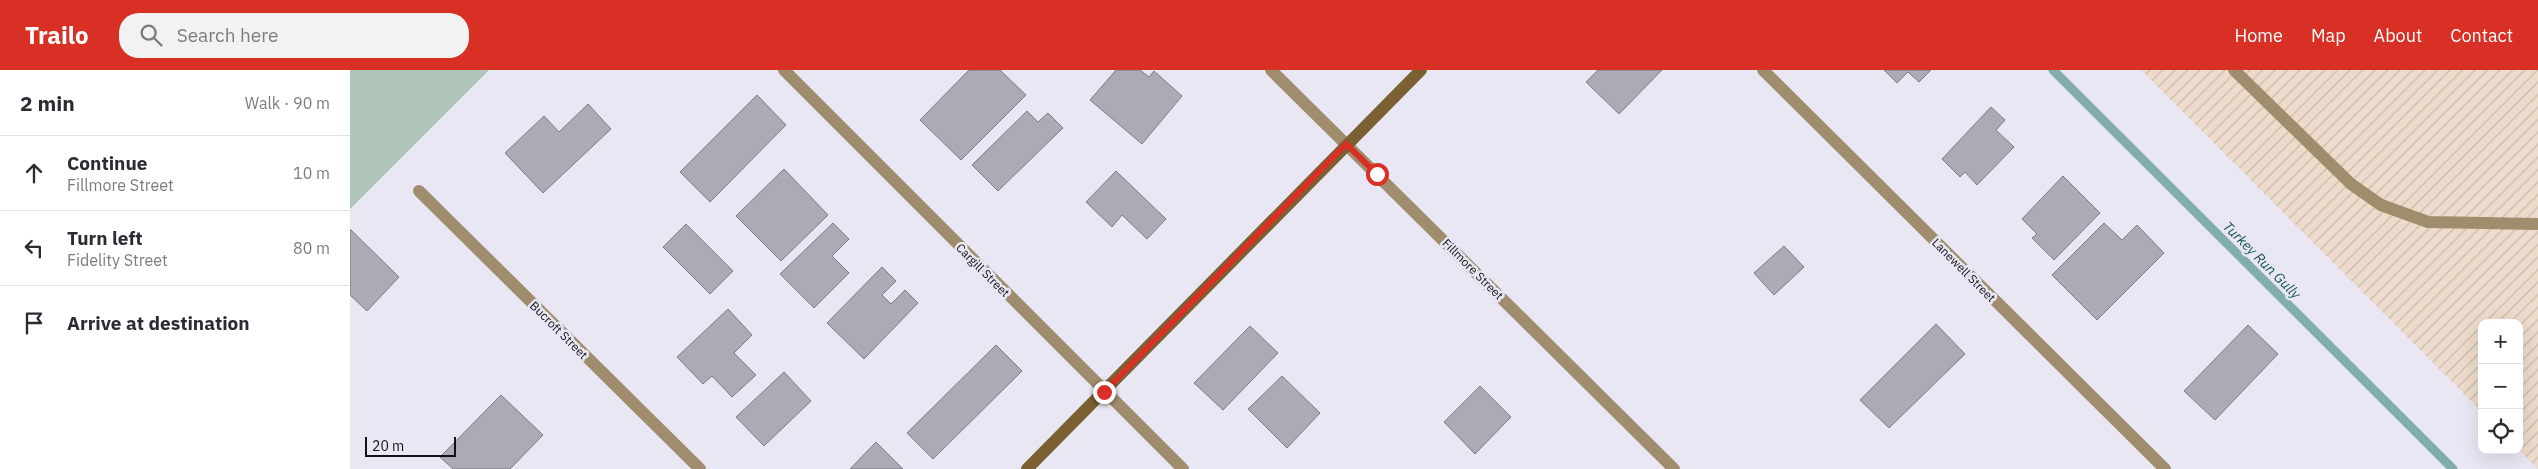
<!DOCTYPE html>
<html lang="en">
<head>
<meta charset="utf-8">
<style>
  body { margin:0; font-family:"IBM Plex Sans",sans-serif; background:#f2f2f3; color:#2b2b33 }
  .controls { position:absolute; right:15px; bottom:15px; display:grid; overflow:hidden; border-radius:10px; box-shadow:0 5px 20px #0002 }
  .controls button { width:45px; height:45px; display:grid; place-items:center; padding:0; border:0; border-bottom:1px solid #e1e1e2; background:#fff; color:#2b2b33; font:25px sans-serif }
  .scale { position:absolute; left:15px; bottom:12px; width:91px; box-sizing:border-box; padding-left:5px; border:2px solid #111115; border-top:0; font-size:14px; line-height:18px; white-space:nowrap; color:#111115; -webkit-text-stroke:4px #e8e7f3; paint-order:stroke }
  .stop { position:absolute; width:15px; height:15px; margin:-11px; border:4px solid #d93025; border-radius:50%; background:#fff }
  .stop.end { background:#d93025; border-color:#fff; box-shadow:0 1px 5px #0008 }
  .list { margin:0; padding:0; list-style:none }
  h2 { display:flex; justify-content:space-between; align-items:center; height:65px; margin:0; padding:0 20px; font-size:21px }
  h2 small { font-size:16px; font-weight:400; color:#7c7c81 }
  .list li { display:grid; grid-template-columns:32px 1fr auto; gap:15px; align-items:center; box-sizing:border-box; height:75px; padding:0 20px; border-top:1px solid #e1e1e2 }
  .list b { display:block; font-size:19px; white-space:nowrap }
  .list p { margin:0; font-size:16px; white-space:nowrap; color:#7c7c81 }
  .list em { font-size:16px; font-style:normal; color:#7c7c81 }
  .icon { flex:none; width:28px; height:28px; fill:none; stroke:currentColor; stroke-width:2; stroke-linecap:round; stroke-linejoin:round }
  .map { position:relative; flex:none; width:2188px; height:399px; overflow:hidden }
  header { display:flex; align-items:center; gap:30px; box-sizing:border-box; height:70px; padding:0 25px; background:#d93025; color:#fff }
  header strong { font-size:24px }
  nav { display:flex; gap:28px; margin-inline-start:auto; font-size:18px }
  .search { width:350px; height:45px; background:#f2f2f3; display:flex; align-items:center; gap:12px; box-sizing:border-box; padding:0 18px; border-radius:20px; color:#7c7c81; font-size:19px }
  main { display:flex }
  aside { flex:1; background:#fff }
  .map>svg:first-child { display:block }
  .industrial { fill:url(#industrial-furrows) }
  .green { fill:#aec5b8 }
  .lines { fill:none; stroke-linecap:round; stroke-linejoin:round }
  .stream { stroke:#81adad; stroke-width:9 }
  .building { fill:#acaab5; stroke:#7e7c87 }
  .lane { stroke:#9f8d6e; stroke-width:12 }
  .street { stroke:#9f8d6e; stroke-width:12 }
  .secondary { stroke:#7b6032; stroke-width:12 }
  .route { stroke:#d93025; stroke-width:6 }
  .labels { text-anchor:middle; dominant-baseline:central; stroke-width:5; stroke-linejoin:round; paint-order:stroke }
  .street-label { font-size:12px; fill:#111115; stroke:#e8e7f3 }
  .water-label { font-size:14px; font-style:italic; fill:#135353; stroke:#e8e7f3 }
</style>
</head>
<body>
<header>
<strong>Trailo</strong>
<div class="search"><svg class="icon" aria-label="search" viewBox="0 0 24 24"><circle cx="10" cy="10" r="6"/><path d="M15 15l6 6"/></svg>Search here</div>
<nav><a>Home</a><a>Map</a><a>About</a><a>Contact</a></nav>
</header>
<main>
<aside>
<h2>2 min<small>Walk · 90 m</small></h2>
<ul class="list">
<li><svg class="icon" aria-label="ahead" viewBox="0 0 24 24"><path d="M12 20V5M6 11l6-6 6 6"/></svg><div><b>Continue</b><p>Fillmore Street</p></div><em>10 m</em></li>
<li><svg class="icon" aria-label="left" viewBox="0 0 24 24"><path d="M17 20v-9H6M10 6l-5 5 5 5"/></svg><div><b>Turn left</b><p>Fidelity Street</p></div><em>80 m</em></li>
<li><svg class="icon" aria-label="arrive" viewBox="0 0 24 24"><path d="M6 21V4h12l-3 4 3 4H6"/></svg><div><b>Arrive at destination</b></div></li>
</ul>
</aside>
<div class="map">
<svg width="2188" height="399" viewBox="0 0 2188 399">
  <defs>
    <pattern id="industrial-furrows" width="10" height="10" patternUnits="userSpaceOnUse" patternTransform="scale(1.25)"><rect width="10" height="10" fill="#eddbcb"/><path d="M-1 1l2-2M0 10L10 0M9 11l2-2" fill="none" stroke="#cabbad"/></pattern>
  </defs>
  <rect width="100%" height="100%" fill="#e8e7f3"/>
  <path class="industrial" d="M1791,0H2188V399L2169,380V253H2132V342Z"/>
  <path class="green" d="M0,0H139L0,139Z"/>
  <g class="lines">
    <path class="stream" d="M1703,0L2103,399"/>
  </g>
  <g class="building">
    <path d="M619,0H650L676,25L611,90L570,50Z"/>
    <path d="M766,0H790L799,7L804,1L832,26L792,74L740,30Z"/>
    <path d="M1248,0H1312L1269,44L1236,12Z"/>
    <path d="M1534,0H1581L1569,12L1558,2L1547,13Z"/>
    <path d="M407,25L436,55L360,132L330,102Z"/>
    <path d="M238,34L261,59L193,123L155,83L194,46L209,62Z"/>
    <path d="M1641,37L1655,50L1646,60L1664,77L1627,115L1615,102L1610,107L1592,89Z"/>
    <path d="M677,41L688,52L698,43L713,58L648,121L622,95Z"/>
    <path d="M434,99L478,145L431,191L386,146Z"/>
    <path d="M766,101L816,149L797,169L772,145L762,157L736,132Z"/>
    <path d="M1713,106L1750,143L1704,190L1682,168L1687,164L1672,149Z"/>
    <path d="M483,153L499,169L482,186L499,203L464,238L430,204Z"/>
    <path d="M1754,153L1772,170L1787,155L1814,183L1747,250L1702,205Z"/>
    <path d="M336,154L383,201L360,224L313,177Z"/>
    <path d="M0,159L49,207L17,241L0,225Z"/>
    <path d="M1434,176L1454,197L1424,225L1404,203Z"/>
    <path d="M532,197L546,211L532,225L541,234L555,220L568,233L514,289L477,253Z"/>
    <path d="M378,239L402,265L384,283L406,305L382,327L362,306L353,314L327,287Z"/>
    <path d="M1586,254L1615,284L1539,358L1510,330Z"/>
    <path d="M1898,255L1928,284L1865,350L1834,321Z"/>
    <path d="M900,256L928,283L873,340L844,313Z"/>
    <path d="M646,275L672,301L583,389L557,363Z"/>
    <path d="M434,302L461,331L414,376L386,347Z"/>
    <path d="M932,306L970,343L937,378L898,339Z"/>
    <path d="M1130,316L1161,347L1125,384L1094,352Z"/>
    <path d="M151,325L193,365L160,399H103L90,387Z"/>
    <path d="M526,372L553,399H500Z"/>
  </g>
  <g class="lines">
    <path class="lane" d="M1884,0L2001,114L2031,135L2078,152L2188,154"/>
    <g class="street">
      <path d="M434,0L833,399"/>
      <path d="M921,0L1324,399"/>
      <path d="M1413,0L1815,399"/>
      <path d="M69,121L350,399"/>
    </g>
    <path class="secondary" d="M677,399L1071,0"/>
  </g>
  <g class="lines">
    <path class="route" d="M754,322L996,74L1027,104"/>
  </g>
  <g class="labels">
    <g class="street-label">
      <text transform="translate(1123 199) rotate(45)">Fillmore Street</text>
      <text transform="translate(633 200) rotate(45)">Cargill Street</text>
      <text transform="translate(1614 200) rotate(45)">Lanewell Street</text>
      <text transform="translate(209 260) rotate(45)">Bucroft Street</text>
    </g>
    <g class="water-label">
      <text transform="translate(1912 190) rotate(45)">Turkey Run Gully</text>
    </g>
  </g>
</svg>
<div class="controls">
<button>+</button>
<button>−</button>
<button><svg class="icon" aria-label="locate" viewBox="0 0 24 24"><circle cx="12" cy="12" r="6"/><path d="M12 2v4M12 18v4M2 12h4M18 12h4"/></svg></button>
</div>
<div class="scale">20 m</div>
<div class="stop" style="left:1027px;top:104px"></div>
<div class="stop end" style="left:754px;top:322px"></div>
</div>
</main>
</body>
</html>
